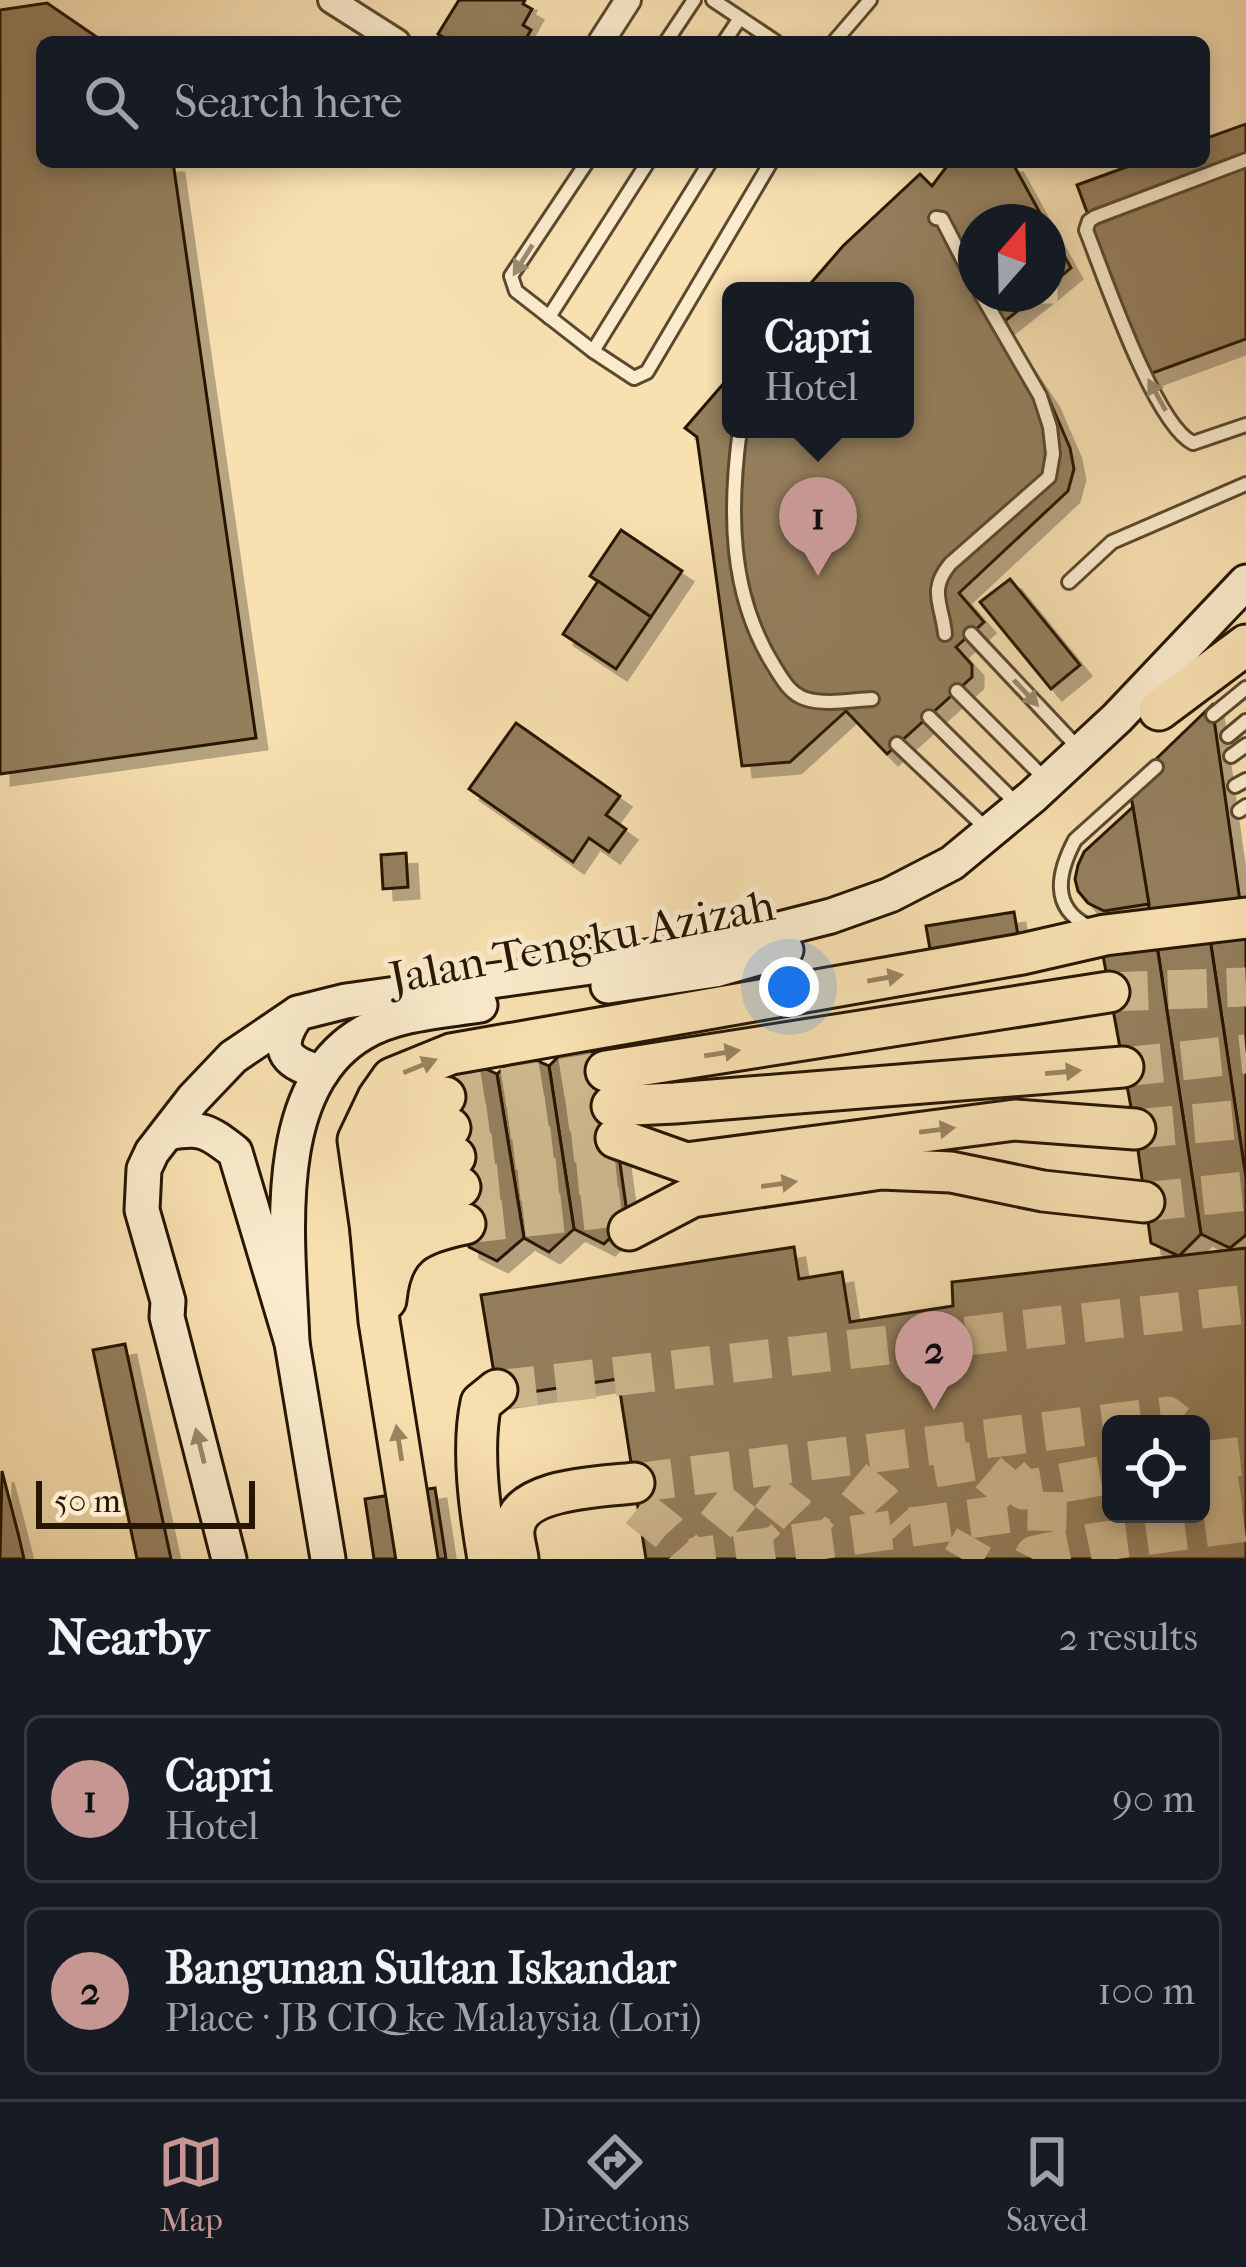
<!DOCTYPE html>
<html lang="en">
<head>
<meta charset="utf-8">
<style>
  body { margin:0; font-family:"IM FELL French Canon",serif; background:#242831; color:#f1f3f6 }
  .controls { position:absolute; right:36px; bottom:36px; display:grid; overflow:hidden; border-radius:18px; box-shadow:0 6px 18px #0003 }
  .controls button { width:108px; height:108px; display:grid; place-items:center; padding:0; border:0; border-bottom:3px solid #363941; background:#171b24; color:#f1f3f6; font:60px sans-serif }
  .compass { position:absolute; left:958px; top:204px; width:108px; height:108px; border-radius:50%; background:#171b24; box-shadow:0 6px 18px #0003; rotate:20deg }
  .scale { position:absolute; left:36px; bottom:30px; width:219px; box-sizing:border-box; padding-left:12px; border:6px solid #271602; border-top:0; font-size:33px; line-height:42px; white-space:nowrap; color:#271602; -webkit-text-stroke:9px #faebcc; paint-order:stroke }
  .you { position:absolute; left:789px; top:987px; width:42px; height:42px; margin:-30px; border:9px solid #fff; border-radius:50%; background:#1a73e8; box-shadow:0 0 0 18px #1a73e833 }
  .badge { display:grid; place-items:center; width:78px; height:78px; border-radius:50%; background:#c59692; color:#111; font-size:39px; font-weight:700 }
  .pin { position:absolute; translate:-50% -99px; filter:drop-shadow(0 3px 6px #0008) }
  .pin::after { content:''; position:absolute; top:63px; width:42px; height:36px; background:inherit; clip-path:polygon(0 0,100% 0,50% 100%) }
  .popup { position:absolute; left:722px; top:282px; width:192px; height:156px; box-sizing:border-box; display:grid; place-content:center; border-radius:18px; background:#171b24; filter:drop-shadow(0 3px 9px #0005); font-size:39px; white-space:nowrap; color:#9ea1a6 }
  .popup b { font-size:45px; color:#f1f3f6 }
  .popup::after { content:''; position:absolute; left:50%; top:100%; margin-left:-24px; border:24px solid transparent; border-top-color:#171b24 }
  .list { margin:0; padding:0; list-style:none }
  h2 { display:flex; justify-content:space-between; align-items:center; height:156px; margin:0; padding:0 48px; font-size:51px }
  h2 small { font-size:39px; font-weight:400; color:#9ea1a6 }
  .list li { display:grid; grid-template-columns:78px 1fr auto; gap:36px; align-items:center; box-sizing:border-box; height:168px; margin:0 24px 24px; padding:0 24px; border:3px solid #363941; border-radius:18px }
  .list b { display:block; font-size:45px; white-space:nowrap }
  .list p { margin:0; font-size:39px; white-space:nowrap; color:#9ea1a6 }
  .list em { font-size:39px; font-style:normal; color:#9ea1a6 }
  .icon { flex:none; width:66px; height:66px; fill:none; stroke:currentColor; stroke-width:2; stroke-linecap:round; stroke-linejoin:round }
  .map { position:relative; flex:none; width:1246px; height:1559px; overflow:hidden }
  .search { position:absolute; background:#171b24; box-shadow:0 6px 18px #0003; left:36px; right:36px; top:36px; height:132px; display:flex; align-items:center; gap:30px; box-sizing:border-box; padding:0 42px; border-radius:18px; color:#9ea1a6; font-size:45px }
  .sheet { height:540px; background:#171b24 }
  nav { display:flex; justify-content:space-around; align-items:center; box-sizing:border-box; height:168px; border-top:3px solid #363941; background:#171b24; font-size:33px; color:#9ea1a6 }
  nav a { display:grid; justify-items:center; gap:6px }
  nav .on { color:#c59692 }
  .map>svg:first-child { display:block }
  .building { fill:#947f5d; stroke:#271602; stroke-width:3; fill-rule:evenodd; filter:url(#shadow) }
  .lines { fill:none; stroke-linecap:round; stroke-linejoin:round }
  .trunk-tunnel { stroke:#ceb88e; stroke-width:39; stroke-dasharray:39 20; stroke-linecap:butt }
  .service-casing { stroke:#5b482e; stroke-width:18 }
  .minor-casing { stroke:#5b482e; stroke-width:30 }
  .secondary-casing { stroke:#271602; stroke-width:39 }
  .primary-casing { stroke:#271602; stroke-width:45 }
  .trunk-casing { stroke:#271602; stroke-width:45 }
  .service { stroke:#faebcc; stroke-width:12 }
  .minor { stroke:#faebcc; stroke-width:24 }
  .secondary { stroke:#faebcc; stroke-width:33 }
  .primary { stroke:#f8e0b1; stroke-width:39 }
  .trunk { stroke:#f8e0b1; stroke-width:39 }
  .oneway { fill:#9b8b71 }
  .oneway2 { fill:#9a8562 }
  .labels { text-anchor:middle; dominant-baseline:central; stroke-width:10; stroke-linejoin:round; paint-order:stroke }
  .street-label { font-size:45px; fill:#271602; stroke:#faebcc }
</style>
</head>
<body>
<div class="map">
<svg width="1246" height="1559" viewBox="0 0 1246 1559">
  <defs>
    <filter id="shadow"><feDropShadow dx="11" dy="11" stdDeviation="0" flood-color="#0004"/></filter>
  </defs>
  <rect width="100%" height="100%" fill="#f8e0b1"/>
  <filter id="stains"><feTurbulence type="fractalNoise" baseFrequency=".00167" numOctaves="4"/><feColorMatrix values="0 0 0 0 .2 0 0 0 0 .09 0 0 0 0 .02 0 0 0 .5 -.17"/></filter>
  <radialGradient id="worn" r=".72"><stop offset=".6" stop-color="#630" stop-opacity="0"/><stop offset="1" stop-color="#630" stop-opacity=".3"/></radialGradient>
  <g class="building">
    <path d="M459,0H525L523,4L532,9L523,25L531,30L524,42H451L438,34Z"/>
    <path d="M47,3L104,42H42V162H173L256,738L0,774V10Z"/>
    <path d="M1246,124V339L1147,375L1077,185L1140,162H1204V139Z"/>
    <path d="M950,162H1012L1045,222H976V294H1039L1000,325L1048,397L1070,448L1074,469L1068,491L959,593L984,622L956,647L972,665V677L887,754L846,711L790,762L742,766L697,437L685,428L731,375V429H905V291H804L843,246L920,174L932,186Z"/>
    <path d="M1048,227L1071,268L1048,287Z"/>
    <path d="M621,530L682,571L651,617L590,576Z"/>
    <path d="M1010,579L1080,665L1051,689L980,602Z"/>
    <path d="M598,581L651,617L616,669L563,634Z"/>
    <path d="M1212,705L1240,901L1150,914L1131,796L1157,774L1155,760Z"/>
    <path d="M516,723L620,796L606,815L626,829L609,852L589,838L573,862L469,789Z"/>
    <path d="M1133,807L1149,904L1104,911L1088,903L1078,891L1075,879L1078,865L1084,852Z"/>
    <path d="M406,853L408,887L383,889L381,855Z"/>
    <path d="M1014,912L1020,947L932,961L926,926Z"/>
    <path d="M1246,917V1178L1209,932Z"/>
    <path d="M1209,932L1246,1178V1235L1230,1248L1201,1234L1156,939Z"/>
    <path d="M1156,939L1201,1234L1179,1256L1151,1243L1135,1129L1102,950Z"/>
    <path d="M572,1043L605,1057L628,1220L604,1244L574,1229L549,1066Z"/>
    <path d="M520,1053L549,1066L574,1229L549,1252L524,1238L497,1074Z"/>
    <path d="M466,1060L497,1074L524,1238L497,1261L469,1247L450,1128L444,1082Z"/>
    <path d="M794,1247L799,1279L842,1272L850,1322L953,1306L952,1282L1246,1248V1559H646L618,1379L498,1397L481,1295ZM1111,1424H1201V1514H1111Z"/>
    <path d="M125,1344L171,1559H137L93,1350Z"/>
    <path d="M2,1471L19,1537L24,1559H0Z"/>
    <path d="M435,1488L446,1559H374L365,1499Z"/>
  </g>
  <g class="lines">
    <g class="trunk-tunnel">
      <path d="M1109,992L1246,987"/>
      <path d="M1123,1067L1246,1054"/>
      <path d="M445,1097L606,1071"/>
      <path d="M450,1128L612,1106"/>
      <path d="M1135,1129L1246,1119"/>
      <path d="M455,1157L616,1138"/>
      <path d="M460,1187L623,1171"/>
      <path d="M1144,1202L1246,1191"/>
      <path d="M465,1224L627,1206"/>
      <path d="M497,1390L1246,1304"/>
      <path d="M1201,1461L1246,1456"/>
      <path d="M934,1468L975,1461L1003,1485L1026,1511"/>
      <path d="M1010,1475L1024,1490L1111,1474"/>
      <path d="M854,1479L882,1502L905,1528"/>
      <path d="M634,1483L1167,1416L1177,1424"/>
      <path d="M767,1491L796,1514L820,1539"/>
      <path d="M1201,1493L1246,1486"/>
      <path d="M713,1498L745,1524L766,1547"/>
      <path d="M638,1508L668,1532L691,1558L1026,1511L1085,1512"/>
      <path d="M962,1559L974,1538"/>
      <path d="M1033,1559L1035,1555L1097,1542L1246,1522"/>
    </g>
    <g class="service-casing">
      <g id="service">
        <path d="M713,0L776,42"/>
        <path d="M666,42L694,0"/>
        <path d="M724,42L740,18"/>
        <path d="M834,42L870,0"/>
        <path d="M1246,160L1095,217L1089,221L1086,230C1104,275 1154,424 1193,443L1246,425"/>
        <path d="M587,162L511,276L516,291L593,351L634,378L647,372L771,162"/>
        <path d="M936,218L942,219L976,285"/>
        <path d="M549,317L648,162"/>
        <path d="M593,351L710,162"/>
        <path d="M740,429C729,511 729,594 774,666C782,679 790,694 806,699C826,705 851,700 872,699"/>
        <path d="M1069,582L1112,542L1246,484"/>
        <path d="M945,634C942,603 928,591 950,564L1049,477L1053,454L1050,427L1040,396L981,294"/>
        <path d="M971,634L1081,751"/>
        <path d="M957,691L1045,779"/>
        <path d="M1213,715L1246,688"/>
        <path d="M929,717L1019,806"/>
        <path d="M1228,736L1246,721"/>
        <path d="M897,744L989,831"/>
        <path d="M1231,756L1246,745"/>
        <path d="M1235,786L1246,780"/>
        <path d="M1239,811L1246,806"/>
        <path d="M1088,926C1050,907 1058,872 1075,840L1156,767"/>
      </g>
    </g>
    <g class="minor-casing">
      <g id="minor">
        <path d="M331,0L397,42"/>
        <path d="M601,42L628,0"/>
      </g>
    </g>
    <g class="secondary-casing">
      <g id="secondary">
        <path d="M608,986L715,970L786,950"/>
        <path d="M298,1013C273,1046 283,1064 322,1072"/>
        <path d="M168,1133C202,1126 209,1132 235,1152L292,1343L328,1559"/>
        <path d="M292,1343C289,1249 266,1089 363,1033C397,1013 442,1011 480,1005"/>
        <path d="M229,1559L167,1317L168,1301L142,1210L144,1169L152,1152L193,1099L233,1057L298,1013L346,1001L584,968L720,944L831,916L890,895L952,863L1033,796L1117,718L1246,582"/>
      </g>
    </g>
    <g class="primary-casing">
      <path id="primary" d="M1159,710L1246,645"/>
    </g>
    <g class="trunk-casing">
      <g id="trunk">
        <path d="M606,1071L1109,992"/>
        <path d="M612,1106L675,1103L1123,1067"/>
        <path d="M616,1138L686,1163L1015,1120L1135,1129"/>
        <path d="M373,1146C394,1106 401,1104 445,1097"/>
        <path d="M390,1197C406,1166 422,1162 455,1157"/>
        <path d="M629,1230L692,1197L881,1169L951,1172L1043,1191L1144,1202"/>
        <path d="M372,1238L358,1140L378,1098L392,1078L451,1054L1022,954L1105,935L1246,918"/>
        <path d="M390,1243C405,1205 421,1195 460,1187"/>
        <path d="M386,1300C391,1246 416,1234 465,1224"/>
        <path d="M417,1559L379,1321L371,1233L381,1178L397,1148L423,1131L450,1128"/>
        <path d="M488,1559C480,1512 471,1449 481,1403L497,1390"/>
        <path d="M518,1559C517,1550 513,1539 514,1530C516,1487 603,1487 634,1483"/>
      </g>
    </g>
    <use href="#service" class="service"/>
    <use href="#minor" class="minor"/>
    <use href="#secondary" class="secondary"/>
    <use href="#primary" class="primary"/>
    <use href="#trunk" class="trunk"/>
  </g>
  <defs><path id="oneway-solid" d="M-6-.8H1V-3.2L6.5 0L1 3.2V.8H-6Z" transform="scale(3)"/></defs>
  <g class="oneway">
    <use href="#oneway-solid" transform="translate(523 260) rotate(122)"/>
    <use href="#oneway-solid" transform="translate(1157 395) rotate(-119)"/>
    <use href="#oneway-solid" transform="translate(1026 693) rotate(47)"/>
    <use href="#oneway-solid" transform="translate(200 1446) rotate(-104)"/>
  </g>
  <g class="oneway2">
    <use href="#oneway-solid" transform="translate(885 978) rotate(-10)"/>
    <use href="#oneway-solid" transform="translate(722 1053) rotate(-9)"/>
    <use href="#oneway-solid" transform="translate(420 1066) rotate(-22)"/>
    <use href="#oneway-solid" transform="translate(1063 1072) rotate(-5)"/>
    <use href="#oneway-solid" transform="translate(937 1130) rotate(-7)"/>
    <use href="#oneway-solid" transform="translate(779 1184) rotate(-8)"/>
    <use href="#oneway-solid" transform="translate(399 1443) rotate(-99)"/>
  </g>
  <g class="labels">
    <g class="street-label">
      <text transform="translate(582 942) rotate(-11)">Jalan Tengku Azizah</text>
    </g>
  </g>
  <rect width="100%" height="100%" filter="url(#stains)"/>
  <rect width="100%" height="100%" fill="url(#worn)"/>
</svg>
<div class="controls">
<button><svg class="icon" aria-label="locate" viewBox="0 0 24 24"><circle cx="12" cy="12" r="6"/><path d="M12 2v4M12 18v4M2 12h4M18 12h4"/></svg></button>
</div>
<svg class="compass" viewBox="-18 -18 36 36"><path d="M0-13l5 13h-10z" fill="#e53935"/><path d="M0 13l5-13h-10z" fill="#9ea1a6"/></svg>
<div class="scale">50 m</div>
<div class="you"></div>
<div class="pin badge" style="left:818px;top:576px">1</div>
<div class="popup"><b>Capri</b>Hotel</div>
<div class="pin badge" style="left:934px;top:1410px">2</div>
<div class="search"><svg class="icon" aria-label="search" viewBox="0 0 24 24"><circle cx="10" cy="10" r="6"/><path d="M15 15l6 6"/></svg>Search here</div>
</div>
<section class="sheet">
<h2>Nearby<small>2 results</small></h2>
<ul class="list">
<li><span class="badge">1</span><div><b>Capri</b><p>Hotel</p></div><em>90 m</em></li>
<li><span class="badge">2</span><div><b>Bangunan Sultan Iskandar</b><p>Place · JB CIQ ke Malaysia (Lori)</p></div><em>100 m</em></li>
</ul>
</section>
<nav>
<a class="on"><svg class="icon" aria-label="map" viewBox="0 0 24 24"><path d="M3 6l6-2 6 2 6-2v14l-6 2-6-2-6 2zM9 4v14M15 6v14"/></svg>Map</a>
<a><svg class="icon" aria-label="directions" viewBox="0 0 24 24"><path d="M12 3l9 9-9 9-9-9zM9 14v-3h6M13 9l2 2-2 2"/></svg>Directions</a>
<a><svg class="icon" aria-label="saved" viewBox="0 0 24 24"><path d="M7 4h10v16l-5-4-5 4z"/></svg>Saved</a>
</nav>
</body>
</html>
